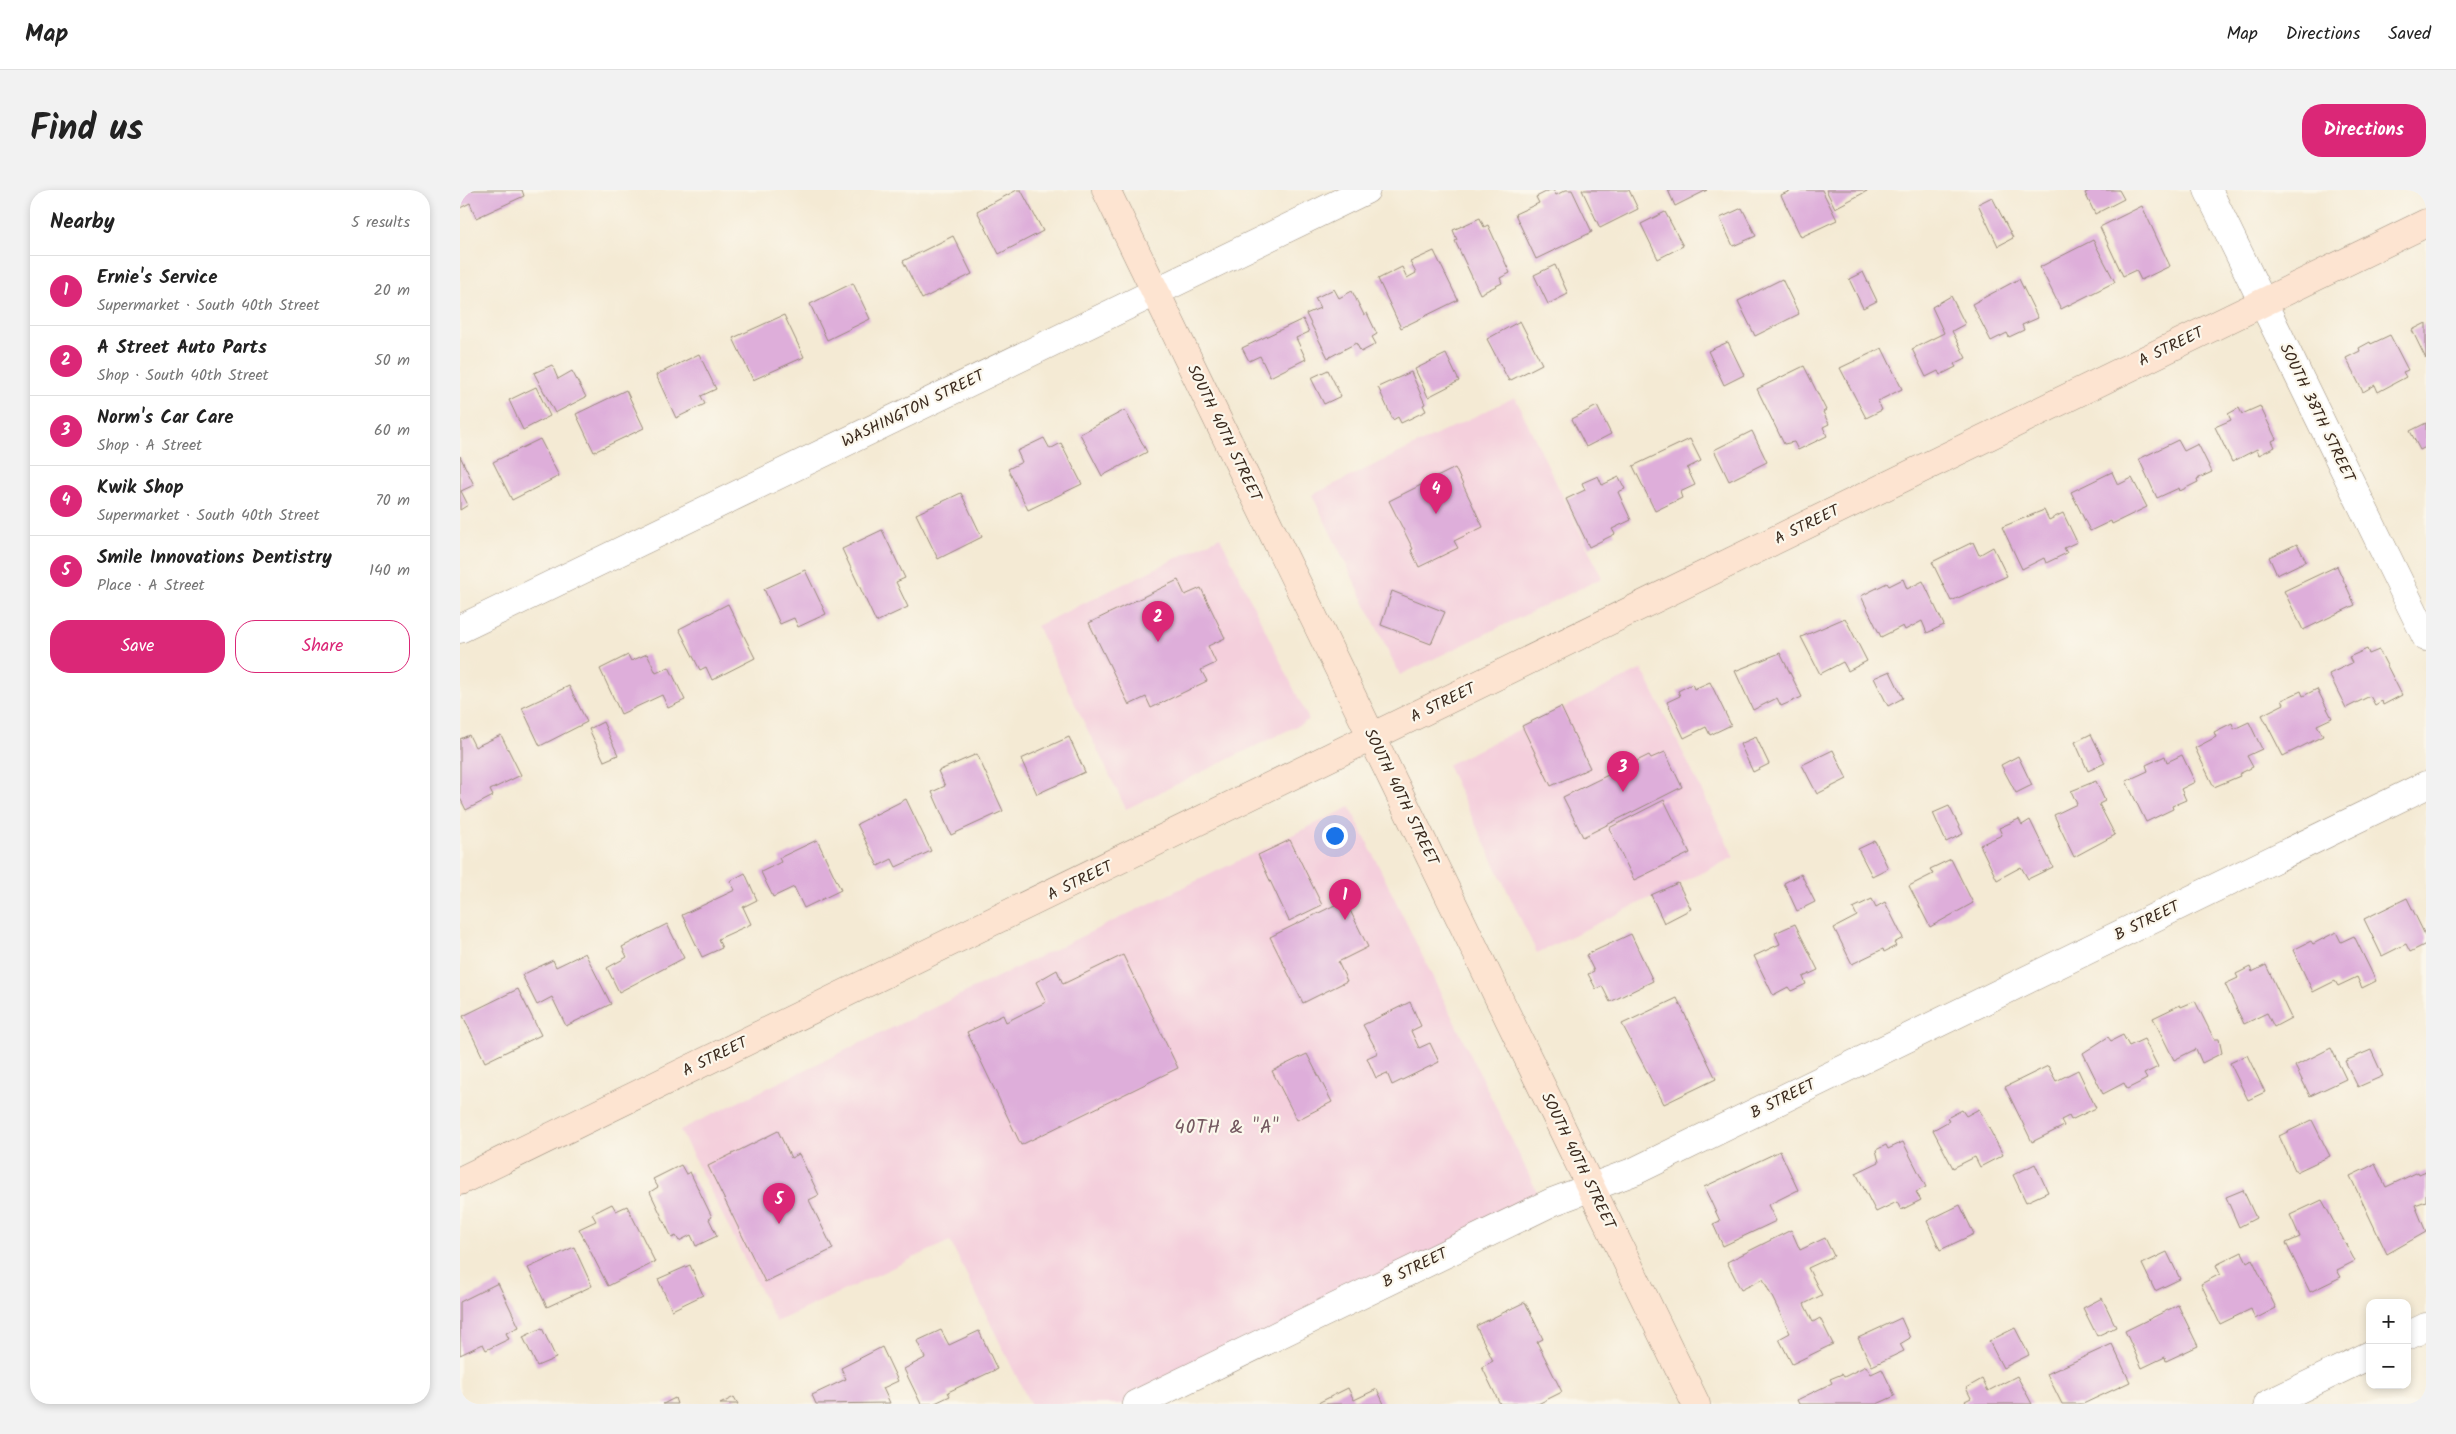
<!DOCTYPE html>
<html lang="en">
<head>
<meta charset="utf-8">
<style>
  body { margin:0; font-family:Kalam,sans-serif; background:#f2f2f2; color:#222 }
  .controls { position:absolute; right:15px; bottom:15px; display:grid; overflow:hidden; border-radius:10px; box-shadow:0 2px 8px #0003 }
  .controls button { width:45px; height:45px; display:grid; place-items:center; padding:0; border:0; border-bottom:1px solid #e0e0e0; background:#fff; color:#222; font:25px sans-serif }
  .you { position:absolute; left:874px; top:645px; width:18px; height:18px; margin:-12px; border:4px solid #fff; border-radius:50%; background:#1a73e8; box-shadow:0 0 0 8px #1a73e833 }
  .badge { display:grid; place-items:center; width:32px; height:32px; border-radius:50%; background:#db2777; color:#fff; font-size:16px; font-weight:700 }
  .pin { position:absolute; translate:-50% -41px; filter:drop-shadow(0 1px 2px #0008) }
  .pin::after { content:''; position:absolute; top:26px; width:18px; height:15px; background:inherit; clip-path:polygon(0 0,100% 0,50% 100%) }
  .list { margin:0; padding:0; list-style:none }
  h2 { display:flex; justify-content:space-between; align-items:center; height:65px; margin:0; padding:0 20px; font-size:21px }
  h2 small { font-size:16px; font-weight:400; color:#767676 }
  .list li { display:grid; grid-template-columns:32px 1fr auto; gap:15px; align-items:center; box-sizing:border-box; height:70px; padding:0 20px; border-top:1px solid #e0e0e0 }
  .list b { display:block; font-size:19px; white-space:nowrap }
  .list p { margin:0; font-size:16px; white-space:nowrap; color:#767676 }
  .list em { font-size:16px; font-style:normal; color:#767676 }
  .actions { display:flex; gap:10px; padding:15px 20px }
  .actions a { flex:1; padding:11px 0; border:1px solid #db2777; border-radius:20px; text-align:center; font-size:18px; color:#db2777 }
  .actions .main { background:#db2777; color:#fff }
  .map { position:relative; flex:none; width:1966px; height:1214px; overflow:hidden; border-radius:20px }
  header { display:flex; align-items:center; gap:30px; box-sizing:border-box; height:70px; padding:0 25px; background:#fff; border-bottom:1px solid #e0e0e0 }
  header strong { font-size:24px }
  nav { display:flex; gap:28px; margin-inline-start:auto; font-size:18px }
  .intro { display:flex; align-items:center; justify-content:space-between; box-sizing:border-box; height:120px; padding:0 30px }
  h1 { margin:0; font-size:35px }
  .button { padding:12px 22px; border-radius:20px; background:#db2777; color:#fff; font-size:18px; font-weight:700 }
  main { display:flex; gap:30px; padding:0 30px }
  aside { flex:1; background:#fff; border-radius:20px; box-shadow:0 2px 8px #0003 }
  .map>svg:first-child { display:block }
  .built { fill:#f4cfdc }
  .building { fill:#deaeda }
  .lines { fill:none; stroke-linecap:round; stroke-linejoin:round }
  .minor-casing { stroke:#988a79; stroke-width:29 }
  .secondary-casing { stroke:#988a79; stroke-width:29 }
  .minor { stroke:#fff; stroke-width:28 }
  .secondary { stroke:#fde4d1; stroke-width:28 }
  .labels { text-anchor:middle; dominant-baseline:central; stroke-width:4.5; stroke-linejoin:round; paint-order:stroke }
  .street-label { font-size:16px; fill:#3b2a1e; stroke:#fbf7ec }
  .quarter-label { font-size:19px; letter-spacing:1px; fill:#745860; stroke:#fbf7ec }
</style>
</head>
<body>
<header>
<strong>Map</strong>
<nav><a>Map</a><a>Directions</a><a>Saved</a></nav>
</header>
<div class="intro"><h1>Find us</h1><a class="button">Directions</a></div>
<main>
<aside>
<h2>Nearby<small>5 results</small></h2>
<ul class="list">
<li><span class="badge">1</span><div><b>Ernie's Service</b><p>Supermarket · South 40th Street</p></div><em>20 m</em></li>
<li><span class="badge">2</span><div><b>A Street Auto Parts</b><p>Shop · South 40th Street</p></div><em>50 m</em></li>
<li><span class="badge">3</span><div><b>Norm's Car Care</b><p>Shop · A Street</p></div><em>60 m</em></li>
<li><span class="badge">4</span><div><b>Kwik Shop</b><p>Supermarket · South 40th Street</p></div><em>70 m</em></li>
<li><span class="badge">5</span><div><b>Smile Innovations Dentistry</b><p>Place · A Street</p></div><em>140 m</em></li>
</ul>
<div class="actions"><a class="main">Save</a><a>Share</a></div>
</aside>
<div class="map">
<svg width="1966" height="1214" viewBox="0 0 1966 1214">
  <rect width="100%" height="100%" fill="#fbf7ec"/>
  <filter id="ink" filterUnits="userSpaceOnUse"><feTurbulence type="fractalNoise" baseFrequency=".02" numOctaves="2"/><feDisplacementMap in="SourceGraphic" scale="10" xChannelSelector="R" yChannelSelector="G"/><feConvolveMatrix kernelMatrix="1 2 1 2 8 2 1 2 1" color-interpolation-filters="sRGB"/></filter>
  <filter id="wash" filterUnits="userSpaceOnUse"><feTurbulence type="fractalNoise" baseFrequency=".0096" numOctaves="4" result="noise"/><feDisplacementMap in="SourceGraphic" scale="20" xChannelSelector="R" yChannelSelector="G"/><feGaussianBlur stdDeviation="1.12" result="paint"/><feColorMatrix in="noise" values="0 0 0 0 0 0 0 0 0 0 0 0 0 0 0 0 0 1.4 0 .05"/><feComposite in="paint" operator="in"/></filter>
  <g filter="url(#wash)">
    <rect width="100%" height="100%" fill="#f4ead4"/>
    <g class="built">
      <path d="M1055,207L1142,388L940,485L852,305Z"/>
      <path d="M760,347L849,530L666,619L577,436Z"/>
      <path d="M1182,479L1274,667L1077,763L987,575Z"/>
      <path d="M890,617L1084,1016L676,1214H570L490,1051L316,1132L220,940Z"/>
    </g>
    <g id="blocks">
      <g class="building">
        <path d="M0,0H62L64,6L16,28L10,13L0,18Z"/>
        <path d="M557,0H561L583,41L539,64L517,21Z"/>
        <path d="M1090,0H1093L1096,5L1106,0H1112L1132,42L1076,69L1055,24L1079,13L1076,7Z"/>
        <path d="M1122,0H1169L1178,19L1140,38Z"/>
        <path d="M1208,0H1247L1215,16Z"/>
        <path d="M1332,0H1362L1377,30L1341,47L1321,5Z"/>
        <path d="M1366,0H1407V1L1375,18Z"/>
        <path d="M1631,0H1659L1664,9L1635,24L1625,3Z"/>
        <path d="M1532,7L1553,48L1538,56L1518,14Z"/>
        <path d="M1682,16L1710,76L1681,90L1676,80L1663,86L1640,37Z"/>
        <path d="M1282,18L1296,46L1273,56L1260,28Z"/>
        <path d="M1205,22L1223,56L1198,69L1181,34Z"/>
        <path d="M1020,28L1024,37L1028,35L1050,83L1040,88L1042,93L1020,104L995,51L997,50L993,40Z"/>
        <path d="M493,46L512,84L462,109L443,71Z"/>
        <path d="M1633,50L1655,92L1601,119L1580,77Z"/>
        <path d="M974,61L998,110L941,138L918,89L942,77L947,88L956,83L950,72Z"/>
        <path d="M1095,75L1108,104L1088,114L1074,85Z"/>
        <path d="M1403,82L1417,111L1403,118L1389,89Z"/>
        <path d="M1322,89L1339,124L1295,146L1278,111Z"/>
        <path d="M1559,89L1578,128L1562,135L1564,140L1549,147L1547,143L1531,151L1512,114Z"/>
        <path d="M393,93L410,129L367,150L350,114Z"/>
        <path d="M874,99L879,108L892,101L904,125L907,123L917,144L912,147L916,154L901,162L896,153L868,168L846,124L860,118L855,108Z"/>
        <path d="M1491,106L1505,134L1492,141L1506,168L1494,174L1496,177L1480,185L1478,181L1466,187L1452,159L1484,143L1472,117Z"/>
        <path d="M324,125L344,167L293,190L273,148Z"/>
        <path d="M843,129L849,142L836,148L846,169L810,187L800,166L789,171L782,158Z"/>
        <path d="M1060,131L1082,174L1049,191L1027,149Z"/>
        <path d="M1966,133V169L1952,140Z"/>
        <path d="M1930,145L1948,180L1943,182L1946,187L1918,202L1915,195L1903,202L1886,168L1900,161L1899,158L1910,152L1911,154Z"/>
        <path d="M1268,152L1284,185L1264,195L1248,161Z"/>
        <path d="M1422,158L1442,199L1418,211L1422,220L1406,228L1380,178Z"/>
        <path d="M239,164L256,199L241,206L245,214L216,228L196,185Z"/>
        <path d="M986,164L999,191L968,207L955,179Z"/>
        <path d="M92,175L98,189L112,181L126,207L95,223L74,183Z"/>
        <path d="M1344,176L1366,220L1363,222L1369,234L1363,237L1367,246L1338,260L1334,252L1324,254L1297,199Z"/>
        <path d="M868,180L881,206L864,214L851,188Z"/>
        <path d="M951,182L965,214L963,215L966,221L941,233L938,227L933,230L918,197Z"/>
        <path d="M76,197L90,226L63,240L49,210Z"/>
        <path d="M166,200L184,238L134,262L116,224Z"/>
        <path d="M1137,216L1151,244L1126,257L1112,229Z"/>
        <path d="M1800,216L1816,249L1812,251L1815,257L1799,265L1797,259L1772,272L1755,237L1771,230L1768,224L1779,218L1782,224Z"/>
        <path d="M665,220L687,262L642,286L620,244Z"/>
        <path d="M1966,233V257L1960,260L1950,241Z"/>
        <path d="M1292,241L1307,272L1269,291L1254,260Z"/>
        <path d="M584,248L590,259L601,253L622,294L568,320L548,279L562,272L557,261Z"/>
        <path d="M80,249L99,286L52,310L33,272Z"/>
        <path d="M1230,249L1241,271L1227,278L1235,295L1220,302L1222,308L1195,321L1173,276Z"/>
        <path d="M1718,250L1724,261L1738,254L1752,282L1737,289L1738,292L1720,301L1719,298L1697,308L1679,269Z"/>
        <path d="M0,266L14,295L1,301L8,315L0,320Z"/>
        <path d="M995,278L1023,337L994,351L998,358L959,377L951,360L953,359L929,311Z"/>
        <path d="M1652,282L1658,295L1672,288L1687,317L1652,334L1651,331L1630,341L1611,302Z"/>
        <path d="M1138,286L1142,295L1159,287L1165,299L1158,302L1171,330L1152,339L1155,344L1129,357L1106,309L1125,300L1122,293Z"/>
        <path d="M501,303L522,347L478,369L456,324Z"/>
        <path d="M1584,320L1589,330L1603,323L1617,352L1604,358L1607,363L1586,373L1584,368L1562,379L1542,337Z"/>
        <path d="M422,340L445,388L436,392L448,417L416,432L382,359Z"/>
        <path d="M1513,352L1519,365L1533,357L1547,386L1491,411L1472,372Z"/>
        <path d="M1837,354L1846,371L1817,385L1809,367Z"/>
        <path d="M1877,376L1895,415L1843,440L1824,401Z"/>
        <path d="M345,380L366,424L338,437L334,428L320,434L304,399Z"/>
        <path d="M1443,389L1447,399L1463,391L1484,435L1467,443L1462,431L1445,440L1443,436L1421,447L1401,406L1427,393L1429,396Z"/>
        <path d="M718,390L725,405L741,398L765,448L748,456L756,473L741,480L747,491L691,518L686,507L669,515L629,433Z"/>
        <path d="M932,401L985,422L971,454L921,435Z"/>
        <path d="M268,414L295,468L252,490L246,477L240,480L219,439Z"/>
        <path d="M1385,428L1407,471L1388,481L1383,472L1360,484L1341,447Z"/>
        <path d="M1907,459L1909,464L1919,460L1942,505L1923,515L1922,511L1915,515L1910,506L1886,518L1869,484L1892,473L1889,467Z"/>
        <path d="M1320,463L1342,507L1321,516L1317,508L1293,520L1275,481Z"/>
        <path d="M187,464L196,483L209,477L225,510L208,518L202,505L161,524L140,479L168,465L171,471Z"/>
        <path d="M1430,481L1443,508L1428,516L1414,488Z"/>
        <path d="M1250,492L1271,535L1250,545L1246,537L1224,548L1207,512L1220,506L1218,501L1232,494L1234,499Z"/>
        <path d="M109,496L127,532L80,556L62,518Z"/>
        <path d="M1857,499L1872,528L1857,535L1863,546L1823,566L1802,525L1824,514L1822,510L1841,501L1843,506Z"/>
        <path d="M1101,517L1130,578L1091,596L1062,536Z"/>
        <path d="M143,532L158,565L144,571L129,539Z"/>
        <path d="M1789,532L1802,559L1787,566L1793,577L1779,584L1780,586L1754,597L1735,558L1756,547L1754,542L1772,533L1774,539Z"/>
        <path d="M1631,544L1645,573L1628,581L1615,552Z"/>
        <path d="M9,545L15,557L41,545L61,585L30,600L33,606L6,620L0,608V549Z"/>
        <path d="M609,547L625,582L577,604L561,569Z"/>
        <path d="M1296,547L1309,574L1293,582L1280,554Z"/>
        <path d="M1373,560L1387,589L1357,604L1342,575Z"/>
        <path d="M1205,562L1222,597L1123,647L1103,607L1189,565L1191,568Z"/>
        <path d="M517,564L543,621L491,645L472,602L485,596L478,581Z"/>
        <path d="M1722,565L1735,592L1721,599L1726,610L1712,616L1713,619L1686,632L1666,591L1688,581L1686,575L1705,566L1707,572Z"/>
        <path d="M1558,566L1572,595L1556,603L1541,575Z"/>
        <path d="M1636,591L1645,611L1639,614L1655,645L1614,667L1594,625L1617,614L1611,601Z"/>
        <path d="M446,609L471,661L436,677L432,669L418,676L397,634Z"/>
        <path d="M1204,610L1230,663L1174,690L1149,638Z"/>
        <path d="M1489,616L1503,644L1486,652L1473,623Z"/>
        <path d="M1559,629L1562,635L1570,630L1593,677L1568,689L1561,677L1537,690L1520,655L1542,645L1539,638Z"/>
        <path d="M357,650L381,700L344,718L334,697L313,707L301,682L321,672L319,668Z"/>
        <path d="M830,650L862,715L829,731L798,665Z"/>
        <path d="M1415,651L1428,678L1412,686L1398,659Z"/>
        <path d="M1491,669L1513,713L1470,737L1449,696L1473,684L1470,679Z"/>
        <path d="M285,683L297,710L283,717L291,734L258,749L262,758L242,767L222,725L275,700L270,691Z"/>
        <path d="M1341,684L1355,712L1337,721L1324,693Z"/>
        <path d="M1218,693L1231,719L1204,733L1191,705Z"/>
        <path d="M1947,708L1966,747V754L1950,762L1946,754L1922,766L1904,729Z"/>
        <path d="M1412,709L1416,717L1425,712L1443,748L1434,753L1436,756L1424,762L1423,759L1392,774L1374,738L1397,726L1393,718Z"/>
        <path d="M885,710L908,757L878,772L887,791L843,813L810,747Z"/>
        <path d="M207,734L224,768L159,802L147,778L167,767L162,757Z"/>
        <path d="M1335,734L1358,780L1343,787L1346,794L1331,801L1328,797L1313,805L1294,766L1320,754L1315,743Z"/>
        <path d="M1876,742L1881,752L1894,746L1916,791L1902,798L1897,787L1878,796L1875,791L1853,802L1833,760L1851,751L1853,754Z"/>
        <path d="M1171,744L1193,791L1150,812L1142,796L1136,799L1128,784L1134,781L1126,765Z"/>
        <path d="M125,763L151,814L106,836L92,807L77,815L62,785L93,770L96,777Z"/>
        <path d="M663,765L718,878L561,955L507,842L543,825L546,832L586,812L576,792L597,780L603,794Z"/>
        <path d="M1806,775L1831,828L1814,837L1807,823L1784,834L1765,794L1778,788L1776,784L1790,777L1792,782Z"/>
        <path d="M58,799L81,845L25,872L3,826Z"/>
        <path d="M1217,808L1256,889L1204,914L1162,834Z"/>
        <path d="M1735,811L1754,849H1759L1762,863L1742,873L1736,859L1714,870L1693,828L1720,815L1721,817Z"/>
        <path d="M950,812L961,836L951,841L959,858L970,853L979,872L932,895L927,883L916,888L907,868L918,863L903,835Z"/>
        <path d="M1663,845L1669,856L1684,849L1698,877L1684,884L1687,889L1667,899L1664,893L1643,904L1623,863L1648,847L1651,851Z"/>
        <path d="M1871,858L1886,889L1850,906L1835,876Z"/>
        <path d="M1911,860L1923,886L1898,897L1885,871Z"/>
        <path d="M847,864L872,912L837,930L812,881Z"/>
        <path d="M1787,865L1805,902L1788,910L1770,873Z"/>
        <path d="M1588,876L1596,891L1618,880L1636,918L1611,930L1609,926L1601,930L1604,936L1572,952L1545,897Z"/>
        <path d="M1519,919L1543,965L1520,977L1515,967L1493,978L1473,940L1489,931L1487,928L1502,920L1506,926Z"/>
        <path d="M1852,930L1870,966L1836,982L1819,946Z"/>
        <path d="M318,941L331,968L339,964L359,1005L349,1010L373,1059L305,1092L248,976Z"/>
        <path d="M1443,952L1466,997L1456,1002L1461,1010L1441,1020L1437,1012L1416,1022L1396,983L1419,972L1416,960L1426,955L1428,959Z"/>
        <path d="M1320,961L1338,1000L1308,1015L1316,1031L1263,1056L1253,1034L1260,1031L1244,997Z"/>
        <path d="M1575,974L1588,1002L1566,1012L1553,985Z"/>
        <path d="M1915,974L1926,997L1958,982L1959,984L1966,981V1011L1955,1015L1966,1042L1927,1064L1890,986Z"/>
        <path d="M221,975L226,984L230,982L252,1027L249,1029L257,1046L236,1056L231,1045L219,1051L216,1046L212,1048L190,1002L198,997L193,989Z"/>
        <path d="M1783,1000L1796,1028L1779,1037L1766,1007Z"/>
        <path d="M1862,1010L1895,1071L1877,1080L1881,1087L1850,1102L1826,1053L1840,1047L1830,1025Z"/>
        <path d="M152,1014L156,1021L167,1016L195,1072L148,1096L119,1039L136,1031L132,1024Z"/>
        <path d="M1500,1015L1514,1044L1480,1060L1467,1031Z"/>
        <path d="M1331,1040L1340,1060L1365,1048L1374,1066L1348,1078L1362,1105L1344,1114L1353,1132L1360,1128L1373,1154L1332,1174L1319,1149L1330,1143L1303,1089L1281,1100L1267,1072Z"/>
        <path d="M114,1057L132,1096L87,1117L68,1078Z"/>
        <path d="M1707,1062L1720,1089L1695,1101L1682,1074Z"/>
        <path d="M1782,1062L1787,1072L1792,1069L1816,1118L1795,1129L1791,1119L1760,1134L1741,1094L1760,1084L1756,1075Z"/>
        <path d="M230,1075L243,1105L212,1120L198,1089Z"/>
        <path d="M38,1093L59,1137L46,1143L49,1149L26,1160L23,1154L0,1165V1112Z"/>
        <path d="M1642,1108L1656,1137L1637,1146L1623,1118Z"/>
        <path d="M1065,1112L1083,1149L1077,1152L1102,1202L1078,1214H1040L1022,1177L1033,1171L1016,1136Z"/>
        <path d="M1718,1115L1738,1156L1706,1171L1705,1167L1682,1178L1665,1141Z"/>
        <path d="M1441,1128L1450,1148L1440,1154L1444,1161L1412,1176L1398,1148Z"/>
        <path d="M82,1138L96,1168L77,1176L63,1147Z"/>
        <path d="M1555,1138L1569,1165L1543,1178L1529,1151Z"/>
        <path d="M481,1140L489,1155L519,1141L537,1179L488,1202L490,1206L473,1214H461L444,1179L465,1168L457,1151Z"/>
        <path d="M1652,1154L1670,1192L1623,1214H1602L1587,1184Z"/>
        <path d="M422,1157L438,1191L423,1198L430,1213L356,1214L352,1205L386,1189L381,1178Z"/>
        <path d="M1406,1176L1411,1184L1422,1179L1435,1206L1417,1214H1339L1337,1210L1372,1193L1370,1189L1382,1184L1384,1187Z"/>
        <path d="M1557,1186L1572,1214H1507L1505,1211L1511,1208L1506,1198L1522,1189L1528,1201Z"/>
        <path d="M888,1198L894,1210L917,1199L924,1214H856Z"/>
        <path d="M274,1207L278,1214H260Z"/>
        <path d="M215,1208L217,1214H203Z"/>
      </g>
    </g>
  </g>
  <g filter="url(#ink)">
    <use href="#blocks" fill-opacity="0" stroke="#988a79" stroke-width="1"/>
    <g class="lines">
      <g class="minor-casing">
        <g id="minor">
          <path d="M1748,0L1966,447"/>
          <path d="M0,439L906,0"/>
          <path d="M1947,1146L1966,1137"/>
          <path d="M676,1214L1092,1012L1175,981L1966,595"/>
          <path d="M1808,1214L1910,1165"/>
        </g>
      </g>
      <g class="secondary-casing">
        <g id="secondary">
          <path d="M646,0L1236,1214"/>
          <path d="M0,991L1966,33"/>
        </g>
      </g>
      <use href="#minor" class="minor"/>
      <use href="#secondary" class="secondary"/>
    </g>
  </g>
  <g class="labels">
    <g class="street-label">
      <text transform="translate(1711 157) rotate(-26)">A STREET</text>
      <text transform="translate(453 219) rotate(-26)">WASHINGTON STREET</text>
      <text transform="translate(1857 223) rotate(64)">SOUTH 38TH STREET</text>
      <text transform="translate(764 243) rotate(64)">SOUTH 40TH STREET</text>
      <text transform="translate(1347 335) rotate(-26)">A STREET</text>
      <text transform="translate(983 513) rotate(-26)">A STREET</text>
      <text transform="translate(941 607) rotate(64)">SOUTH 40TH STREET</text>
      <text transform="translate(620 691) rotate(-26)">A STREET</text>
      <text transform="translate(1687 731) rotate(-26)">B STREET</text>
      <text transform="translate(255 867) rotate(-26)">A STREET</text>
      <text transform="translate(1323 909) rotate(-26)">B STREET</text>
      <text transform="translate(1118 971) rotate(64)">SOUTH 40TH STREET</text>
      <text transform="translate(955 1078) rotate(-26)">B STREET</text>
    </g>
    <g class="quarter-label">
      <text x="767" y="938">40TH &amp; "A"</text>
    </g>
  </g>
</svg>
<div class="controls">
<button>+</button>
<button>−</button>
</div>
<div class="you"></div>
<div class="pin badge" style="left:885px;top:730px">1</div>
<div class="pin badge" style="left:698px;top:452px">2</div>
<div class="pin badge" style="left:1163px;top:602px">3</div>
<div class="pin badge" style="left:976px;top:324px">4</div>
<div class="pin badge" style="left:319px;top:1034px">5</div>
</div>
</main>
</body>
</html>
